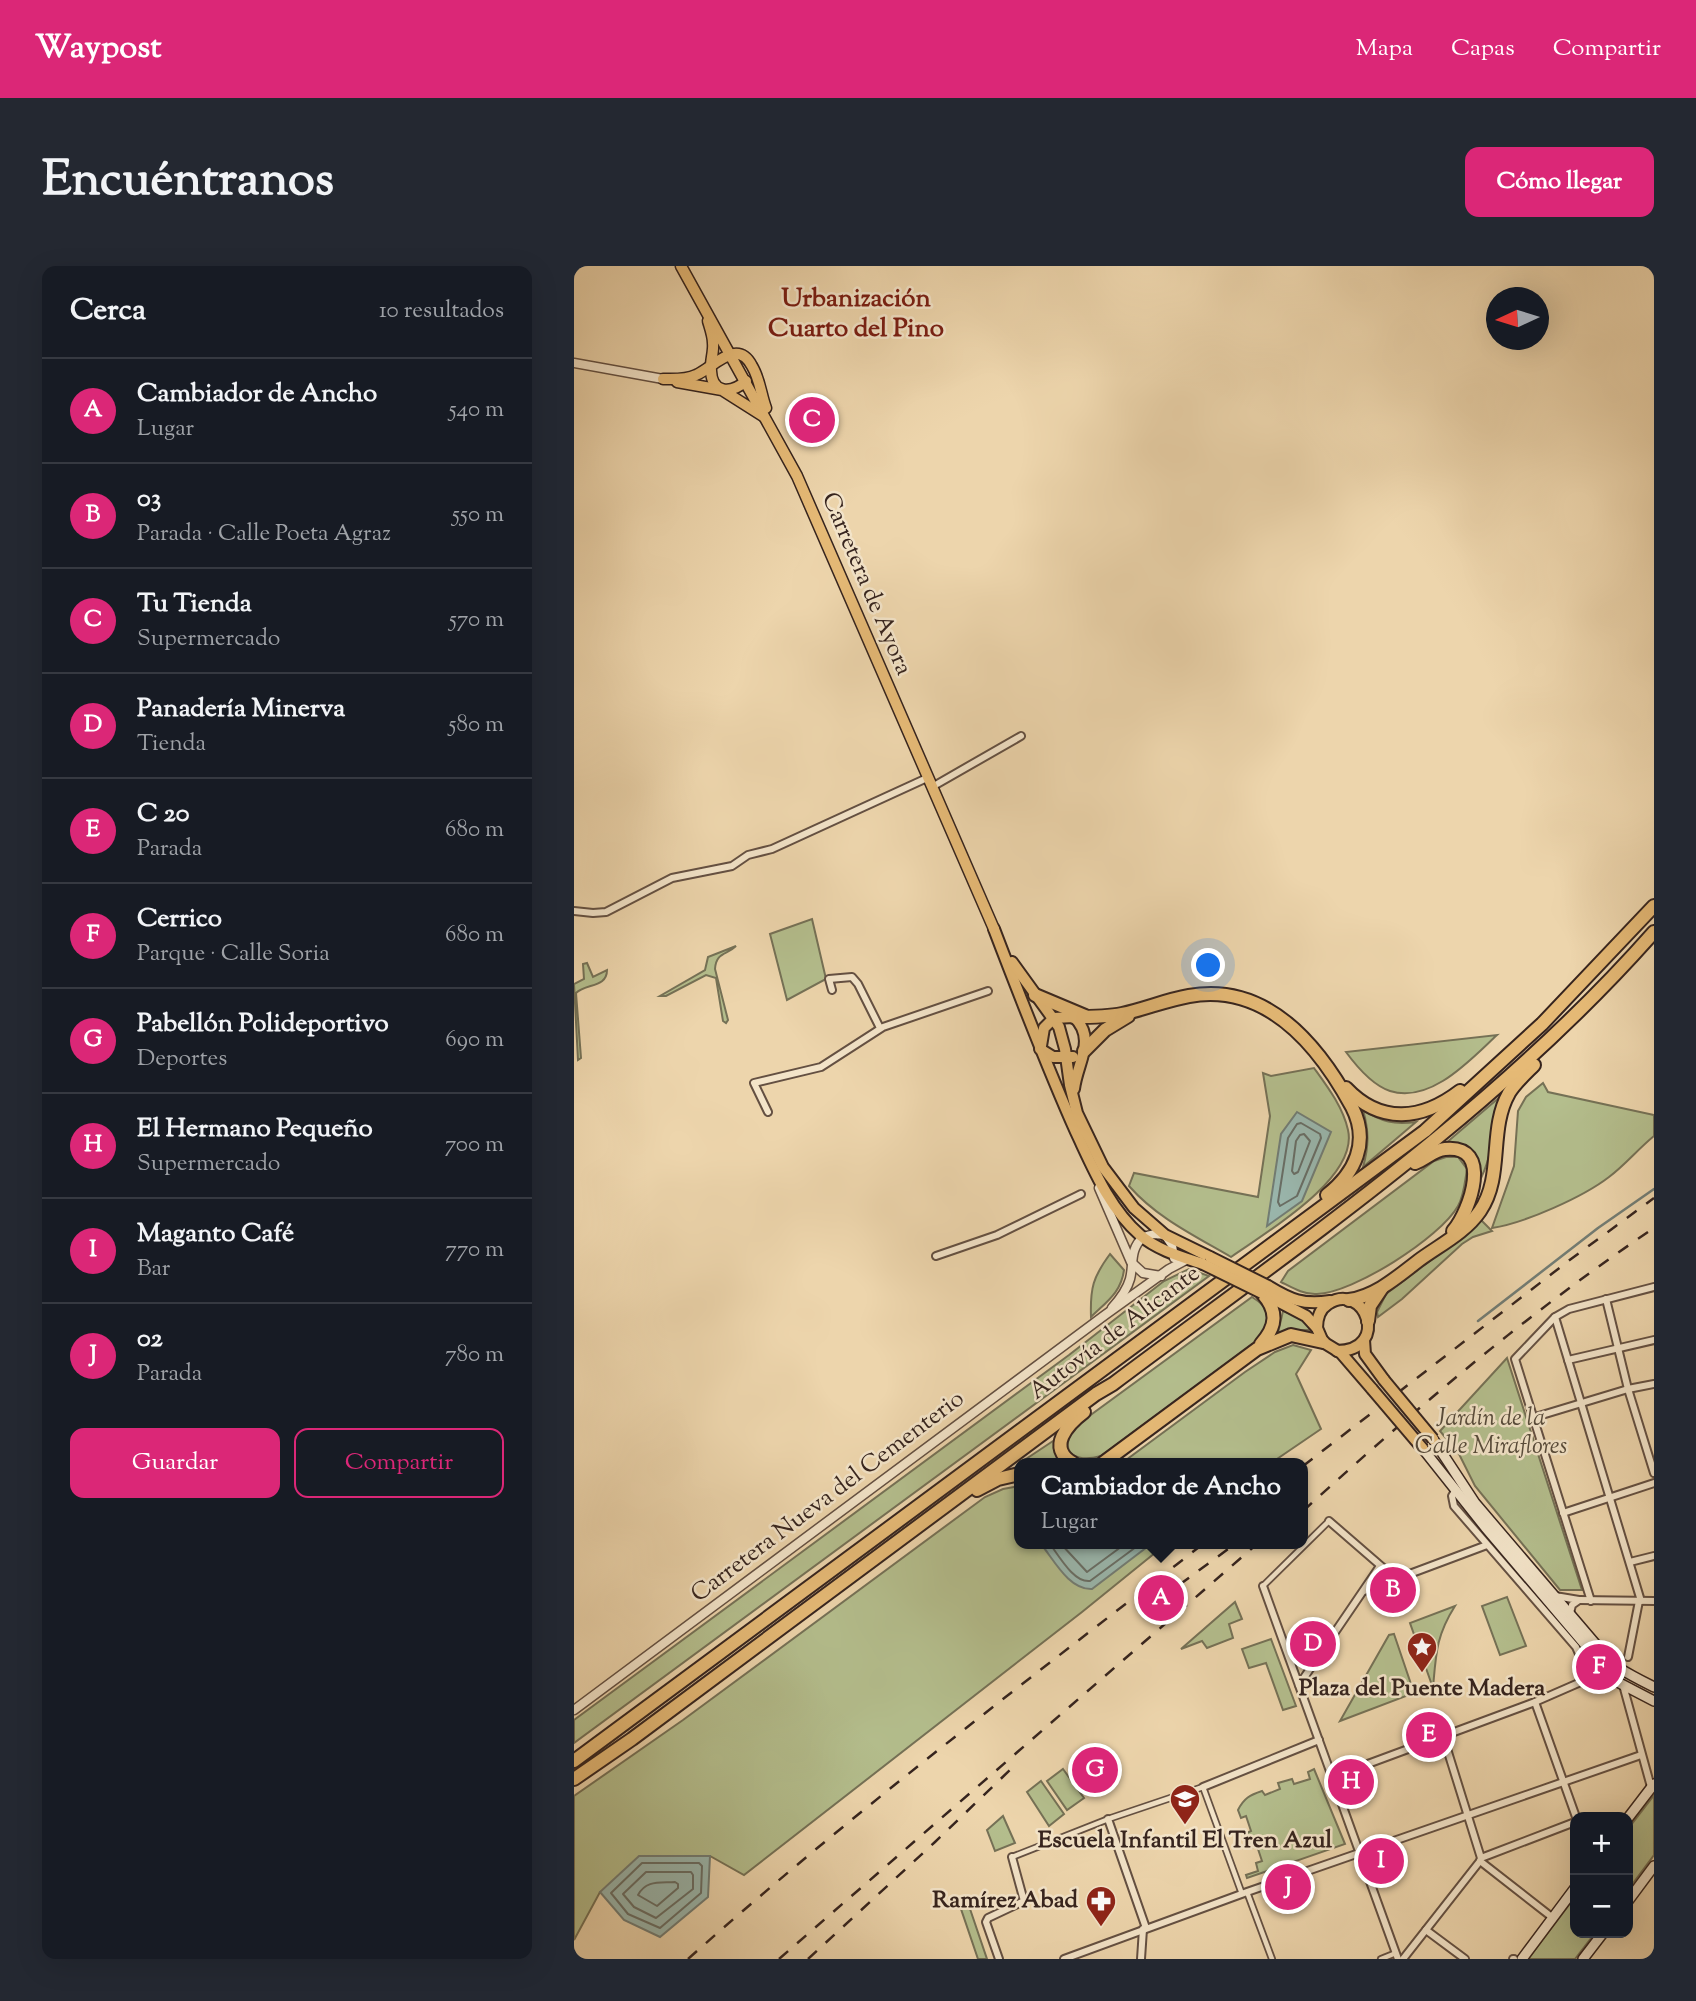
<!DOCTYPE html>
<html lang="es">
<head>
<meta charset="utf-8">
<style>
  body { margin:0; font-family:"Sorts Mill Goudy",serif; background:#242831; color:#f1f3f6 }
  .controls { position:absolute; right:21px; bottom:21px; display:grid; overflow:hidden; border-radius:14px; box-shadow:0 7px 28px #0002 }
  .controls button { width:63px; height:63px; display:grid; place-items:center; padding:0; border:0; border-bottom:2px solid #363941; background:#171b24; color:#f1f3f6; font:35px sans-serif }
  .compass { position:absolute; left:912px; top:21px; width:63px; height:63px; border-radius:50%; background:#171b24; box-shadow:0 7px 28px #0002; rotate:266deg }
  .you { position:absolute; left:635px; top:700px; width:24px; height:24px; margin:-18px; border:5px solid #fff; border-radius:50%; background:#1a73e8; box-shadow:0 0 0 10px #1a73e833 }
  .badge { display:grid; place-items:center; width:46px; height:46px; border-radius:50%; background:#db2777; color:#fff; font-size:23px; font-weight:700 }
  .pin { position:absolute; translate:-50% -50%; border:4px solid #fff; box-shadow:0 2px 7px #0006 }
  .popup { position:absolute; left:440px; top:1192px; width:294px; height:91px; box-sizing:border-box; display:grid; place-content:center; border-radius:14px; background:#171b24; filter:drop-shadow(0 2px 5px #0005); font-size:23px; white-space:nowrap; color:#9ea1a6 }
  .popup b { font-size:26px; color:#f1f3f6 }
  .popup::after { content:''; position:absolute; left:50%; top:100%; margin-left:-14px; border:14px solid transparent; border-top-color:#171b24 }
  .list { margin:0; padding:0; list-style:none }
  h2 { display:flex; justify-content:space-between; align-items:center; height:91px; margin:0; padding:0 28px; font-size:30px }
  h2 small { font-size:23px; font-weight:400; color:#9ea1a6 }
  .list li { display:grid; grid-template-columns:46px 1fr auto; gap:21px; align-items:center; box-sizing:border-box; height:105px; padding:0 28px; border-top:2px solid #363941 }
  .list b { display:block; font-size:26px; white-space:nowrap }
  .list p { margin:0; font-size:23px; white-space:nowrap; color:#9ea1a6 }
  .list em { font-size:23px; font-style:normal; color:#9ea1a6 }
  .actions { display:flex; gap:14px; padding:21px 28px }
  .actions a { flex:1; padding:16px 0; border:2px solid #db2777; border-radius:14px; text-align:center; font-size:24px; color:#db2777 }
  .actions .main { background:#db2777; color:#fff }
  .map { position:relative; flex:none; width:1080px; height:1693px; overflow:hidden; border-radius:14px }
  header { display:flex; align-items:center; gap:42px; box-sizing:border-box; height:98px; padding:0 35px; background:#db2777; color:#fff }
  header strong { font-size:33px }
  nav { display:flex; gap:38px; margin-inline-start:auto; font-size:24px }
  .intro { display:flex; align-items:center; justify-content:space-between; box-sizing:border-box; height:168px; padding:0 42px }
  h1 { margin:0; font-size:49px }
  .button { padding:18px 32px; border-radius:14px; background:#db2777; color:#fff; font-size:24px; font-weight:700 }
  main { display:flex; gap:42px; padding:0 42px }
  aside { flex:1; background:#171b24; border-radius:14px; box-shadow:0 7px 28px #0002 }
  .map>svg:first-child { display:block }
  .green { fill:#b4be8d; stroke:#757156; stroke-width:2 }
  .water { fill:#9ab8af; stroke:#727d75; stroke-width:2 }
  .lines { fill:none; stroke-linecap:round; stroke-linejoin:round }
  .shore { stroke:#686e66; stroke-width:2 }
  .stream { stroke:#727d75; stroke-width:2.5 }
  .pedestrian-casing { stroke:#645042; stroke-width:8 }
  .minor-casing { stroke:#645042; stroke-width:10 }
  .tertiary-casing { stroke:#645042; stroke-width:11 }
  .secondary-casing { stroke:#36241e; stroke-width:12 }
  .primary-casing { stroke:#36241e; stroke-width:13 }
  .trunk-casing { stroke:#36241e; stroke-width:14 }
  .motorway-casing { stroke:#36241e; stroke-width:16 }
  .pedestrian { stroke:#f3e4c9; stroke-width:4.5 }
  .minor { stroke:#f3e4c9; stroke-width:6 }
  .tertiary { stroke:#f3e4c9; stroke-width:8 }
  .secondary { stroke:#f3e4c9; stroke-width:9 }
  .primary { stroke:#e6ba76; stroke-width:10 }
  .trunk { stroke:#e6ba76; stroke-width:10 }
  .motorway { stroke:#e6ba76; stroke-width:12 }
  .rail { stroke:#36241e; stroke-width:2.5; stroke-dasharray:12 12; stroke-linecap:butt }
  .trunk-bridge-casing { stroke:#36241e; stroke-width:14; stroke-linecap:butt }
  .trunk-bridge { stroke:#e6ba76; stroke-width:10 }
  .labels { text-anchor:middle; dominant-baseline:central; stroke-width:5; stroke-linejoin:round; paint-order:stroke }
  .street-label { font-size:24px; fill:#36241e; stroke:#f3e4c9 }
  .park-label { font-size:24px; font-style:italic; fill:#564a3a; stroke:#f3e4c9 }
  .poi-label { font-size:24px; font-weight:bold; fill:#36241e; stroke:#f3e4c9 }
  .neighbourhood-label { font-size:26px; font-weight:bold; fill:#7a1f14; stroke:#f3e4c9 }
</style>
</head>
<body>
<header>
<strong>Waypost</strong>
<nav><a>Mapa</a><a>Capas</a><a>Compartir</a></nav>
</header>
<div class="intro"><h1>Encuéntranos</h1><a class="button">Cómo llegar</a></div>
<main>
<aside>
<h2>Cerca<small>10 resultados</small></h2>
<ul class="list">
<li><span class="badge">A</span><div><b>Cambiador de Ancho</b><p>Lugar</p></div><em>540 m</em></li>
<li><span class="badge">B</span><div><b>03</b><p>Parada · Calle Poeta Agraz</p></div><em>550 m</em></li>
<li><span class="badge">C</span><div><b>Tu Tienda</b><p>Supermercado</p></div><em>570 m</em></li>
<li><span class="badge">D</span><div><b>Panadería Minerva</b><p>Tienda</p></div><em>580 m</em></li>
<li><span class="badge">E</span><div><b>C 20</b><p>Parada</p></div><em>680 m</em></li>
<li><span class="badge">F</span><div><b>Cerrico</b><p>Parque · Calle Soria</p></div><em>680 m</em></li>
<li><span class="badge">G</span><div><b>Pabellón Polideportivo</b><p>Deportes</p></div><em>690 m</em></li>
<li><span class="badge">H</span><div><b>El Hermano Pequeño</b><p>Supermercado</p></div><em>700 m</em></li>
<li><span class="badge">I</span><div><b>Maganto Café</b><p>Bar</p></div><em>770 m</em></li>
<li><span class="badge">J</span><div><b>02</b><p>Parada</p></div><em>780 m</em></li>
</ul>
<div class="actions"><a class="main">Guardar</a><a>Compartir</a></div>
</aside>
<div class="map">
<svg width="1080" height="1693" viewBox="0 0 1080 1693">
  <rect width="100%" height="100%" fill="#edd5ac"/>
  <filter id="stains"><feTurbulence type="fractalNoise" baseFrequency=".00286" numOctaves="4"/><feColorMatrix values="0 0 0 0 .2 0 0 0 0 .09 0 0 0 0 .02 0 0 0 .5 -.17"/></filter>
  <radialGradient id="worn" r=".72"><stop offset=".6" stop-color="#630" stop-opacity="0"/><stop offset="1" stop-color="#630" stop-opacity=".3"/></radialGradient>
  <g class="green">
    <path d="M238,653L252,713L213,734L196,668Z"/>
    <path d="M162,680C153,689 142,686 141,703L154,754L152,757L149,755L142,712L132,709L92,730H86L131,704L134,691Z"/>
    <path d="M13,697L19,711L33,704C33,722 12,717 2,727L7,792L4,794L0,718L10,713L9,698Z"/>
    <path d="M923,769C897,793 857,838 816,825C798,819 783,801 772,786Z"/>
    <path d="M740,802C753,820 769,841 774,864C785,912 691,967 657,991C621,970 583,952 555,920L560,907L684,931L696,850L689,807L697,810Z"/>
    <path d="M969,817L974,826L1080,849V870C1064,883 1051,899 1035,911C1009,931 951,957 918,962L940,900L944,845L952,831Z"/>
    <path d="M927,830C917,863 921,887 904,918C907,890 899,881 872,877Z"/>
    <path d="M789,844C808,856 820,859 842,856L789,901C795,880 795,865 789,844Z"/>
    <path d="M872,891H884L893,903C891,915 890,930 884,940C866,972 779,1027 743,1028C730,1029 717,1021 707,1016L714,1005L860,895Z"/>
    <path d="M906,953L918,965L899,971L888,978L828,1033L804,1051L803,1046L812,1028L881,976Z"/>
    <path d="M536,988L550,1004C547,1027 532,1036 517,1051C516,1022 519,1011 536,988Z"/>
    <path d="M615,1003L635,1010L0,1477V1454L495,1089L590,1015Z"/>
    <path d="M678,1031C699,1044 695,1050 688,1071L527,1190C500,1198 482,1185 503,1159Z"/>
    <path d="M709,1045L728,1052L737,1064H716L704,1067Z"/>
    <path d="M719,1079L737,1084L722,1108L747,1163L697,1197H548L671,1106L701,1086Z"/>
    <path d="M933,1092L1008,1324H986L901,1220L885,1188L866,1165Z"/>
    <path d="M482,1173V1184L489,1197H446Z"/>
    <path d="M445,1220V1278H592L508,1346L170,1609L136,1590L26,1626L0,1674V1530L109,1454L411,1231L429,1223Z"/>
    <path d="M933,1331L952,1380L926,1389L908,1340Z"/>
    <path d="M661,1336L668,1353L655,1358L659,1372L633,1382L628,1375L607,1383Z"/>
    <path d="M881,1340C862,1370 862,1388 859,1422L836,1357Z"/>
    <path d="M820,1368L840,1427L766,1455L815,1369Z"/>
    <path d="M697,1373L722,1440L709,1444L692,1397L675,1402L668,1383Z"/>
    <path d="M489,1503L510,1532L493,1544L473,1515Z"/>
    <path d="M740,1503L771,1578L673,1612L672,1609L684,1605L682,1597L688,1595L683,1580L676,1582L671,1568L677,1565L672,1550L667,1552L664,1544C670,1532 676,1529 688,1525L691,1529L706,1523L704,1517L718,1513L720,1518L736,1513L734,1506Z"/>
    <path d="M467,1515L490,1548L475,1560L453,1526Z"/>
    <path d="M1080,1529V1589L1054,1624V1563Z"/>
    <path d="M429,1550L441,1577L421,1585L413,1564Z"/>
    <path d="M1001,1631V1667H1021L1001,1693H954Z"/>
    <path d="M395,1640L413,1693H404L387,1643Z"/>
  </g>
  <g class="water">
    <path d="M723,846L757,866L728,935L693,960L707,868Z"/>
    <path d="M467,1278H577L518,1323C495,1324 480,1294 467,1278Z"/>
    <path d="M65,1590H136L134,1631L86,1671L50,1654L26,1626Z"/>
  </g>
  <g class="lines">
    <g class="shore">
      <path d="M727,857L746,868L747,872L723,930L706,940L704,936L714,872L723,858Z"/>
      <path d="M730,868L736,875L724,906L720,908L718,905L722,875L726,869Z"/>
      <path d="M476,1278C485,1290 500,1317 516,1315L566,1278"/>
      <path d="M487,1278L513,1306L551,1278"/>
      <path d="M68,1597H125L128,1600L127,1627L86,1662L54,1648L37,1627Z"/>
      <path d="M72,1606H117L119,1609V1623L82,1652L60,1641L49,1628Z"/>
      <path d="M101,1616L104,1618V1622L83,1640L64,1629C72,1614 85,1617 101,1616Z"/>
    </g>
    <path class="stream" d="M904,1055L1024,962L1080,923"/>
    <g class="pedestrian-casing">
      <g id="pedestrian">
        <path d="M689,1320L755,1255"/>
        <path d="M438,1591L537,1552L629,1521L668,1628"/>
        <path d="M673,1626L698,1693"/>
        <path d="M807,1693L822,1687"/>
      </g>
    </g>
    <g class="minor-casing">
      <g id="minor">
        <path d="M358,521L447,470"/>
        <path d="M0,645L19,647L32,646L98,612L158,600L174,589L198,583L353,512"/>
        <path d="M258,724L255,713L278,711L284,718L306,762"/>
        <path d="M194,846L180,817L247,801L309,761L414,725"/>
        <path d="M362,990L423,969L507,928"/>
        <path d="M1032,1033L1054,1123L1080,1207"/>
        <path d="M981,1051L1067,1335"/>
        <path d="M994,1094L1080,1074"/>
        <path d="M958,1152L1054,1123L1080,1118"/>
        <path d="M881,1225L878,1230L880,1240L1002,1381L1010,1399"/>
        <path d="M989,1247L1080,1217"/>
        <path d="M755,1255L822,1313"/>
        <path d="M1056,1296L1080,1290"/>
        <path d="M689,1320L824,1693"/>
        <path d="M790,1325L913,1279"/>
        <path d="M981,1330L1005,1334L998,1339L996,1347"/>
        <path d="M1005,1334L1080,1335"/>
        <path d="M1017,1335L941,1093L981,1051L995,1043L1080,1021"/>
        <path d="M1054,1391L1065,1335"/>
        <path d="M725,1419L806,1300"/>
        <path d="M1049,1419L1077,1521"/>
        <path d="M961,1436L1002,1551"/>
        <path d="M869,1470L907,1592L906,1595L979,1652"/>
        <path d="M759,1514L764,1509L961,1436L1016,1412"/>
        <path d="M629,1521L745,1474"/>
        <path d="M534,1553L572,1662"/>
        <path d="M907,1592L1001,1556"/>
        <path d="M852,1664L891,1693"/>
        <path d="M425,1693L412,1656L414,1652L450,1635L438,1591"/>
        <path d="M490,1693L673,1626L1067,1489"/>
        <path d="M567,1693L569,1663"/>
        <path d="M829,1693L906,1595"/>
        <path d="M939,1693H940"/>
      </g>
    </g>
    <g class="tertiary-casing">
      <g id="tertiary">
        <path d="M0,97L89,113"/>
        <path d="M525,922L557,996L569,1007L587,1010"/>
        <path d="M538,1042C546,1033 553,1024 556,1013C560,998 555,984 569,971L580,968L591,969L598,979L600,992"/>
        <path d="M0,1444L531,1049L595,1003L614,993"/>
      </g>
    </g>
    <g class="secondary-casing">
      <g id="secondary">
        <path d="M859,1173L901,1237L1030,1388"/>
        <path d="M849,1183L911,1261L1008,1375L1013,1381L1014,1392"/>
        <path d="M1038,1396L1036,1407L1029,1412L1020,1413L1011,1405C1010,1393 1021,1382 1033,1390C1038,1393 1040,1398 1045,1402C1056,1409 1068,1415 1080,1421"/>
        <path d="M1032,1410L1080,1435"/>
        <path d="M1054,1552L1080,1518"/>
        <path d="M1054,1635L1080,1600"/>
        <path d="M948,1693L1001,1622"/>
        <path d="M1009,1693L1029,1667"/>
      </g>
    </g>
    <g class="primary-casing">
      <g id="primary">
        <path d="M107,0L223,210L420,663"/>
        <path d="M134,55C136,62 139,70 139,77C140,86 136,95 137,105C138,128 157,128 172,115"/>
        <path d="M89,113C100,113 112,114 122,109C139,102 163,71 178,100C186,113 187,129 192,142"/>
        <path d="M103,116L148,124L189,150"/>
      </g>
    </g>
    <g class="trunk-casing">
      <g id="trunk">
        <path d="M420,663C446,731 472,799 502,866C519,902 535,942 566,969C583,984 608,991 629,998"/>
        <path d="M438,696L485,761L491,783L496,819L503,847L529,901L560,942L591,969L636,991"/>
        <path d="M467,780L470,762L480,752L500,751C523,773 503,797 500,823"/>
        <path d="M466,783L479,791H499"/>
        <path d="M694,1020C717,1034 729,1039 756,1035"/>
        <path d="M688,1027L732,1050L743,1062L749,1076L767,1087L798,1123"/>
        <path d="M743,1062C743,1052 746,1043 754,1038C790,1014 818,1084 763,1085"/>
        <path d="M790,1074L791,1088L810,1114"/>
      </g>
    </g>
    <g class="motorway-casing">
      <g id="motorway">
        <path d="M461,729L511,750"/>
        <path d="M500,751C516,751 533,751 548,748C571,743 592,734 615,730C693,716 745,780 778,841C796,876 781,907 753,929"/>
        <path d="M510,785L531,764L554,750"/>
        <path d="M772,822C807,859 848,854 886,825"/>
        <path d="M841,897C852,893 860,884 871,883C920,878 896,945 879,965"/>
        <path d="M775,1034C802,1030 823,1011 844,995C864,980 891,967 906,945C930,910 914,864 935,827C941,817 951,808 960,799"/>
        <path d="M794,1055L796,1040L808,1022"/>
        <path d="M687,1078C703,1060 704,1045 688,1027"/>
        <path d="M499,1197C472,1182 494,1158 510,1146"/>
        <path d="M529,1197L683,1083L717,1069L749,1076"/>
        <path d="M403,1224L424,1213L445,1208"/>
        <path d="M0,1495L851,865L968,758L1080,640"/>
        <path d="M0,1513L58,1473L522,1128L539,1118C727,977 924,843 1080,666"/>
      </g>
    </g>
    <use href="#pedestrian" class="pedestrian"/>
    <use href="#minor" class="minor"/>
    <use href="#tertiary" class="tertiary"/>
    <use href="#secondary" class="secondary"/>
    <use href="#primary" class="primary"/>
    <use href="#trunk" class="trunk"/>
    <use href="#motorway" class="motorway"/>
    <g class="rail">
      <path d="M729,1200L997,993L1080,932"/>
      <path d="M729,1245C840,1144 955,1046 1080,962"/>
      <path d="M586,1333L661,1278"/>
      <path d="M114,1693C279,1546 455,1413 629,1278"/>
      <path d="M205,1693L683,1278"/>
      <path d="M234,1693L361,1576L437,1503"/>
    </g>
    <g class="trunk-bridge-casing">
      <g id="trunk-bridge">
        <path d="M636,991L694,1020"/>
        <path d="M629,998L688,1027"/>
        <path d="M810,1114L859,1173"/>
        <path d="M798,1123L849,1183"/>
      </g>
    </g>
    <use href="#trunk-bridge" class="trunk-bridge"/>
  </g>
  <defs>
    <g id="sight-pin" transform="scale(1.575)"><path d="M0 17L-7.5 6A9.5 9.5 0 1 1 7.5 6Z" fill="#8f2418" stroke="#f3e4c9"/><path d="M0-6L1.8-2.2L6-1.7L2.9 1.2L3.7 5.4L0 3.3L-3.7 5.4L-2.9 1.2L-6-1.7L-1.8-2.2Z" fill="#fff"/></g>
    <g id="school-pin" transform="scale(1.575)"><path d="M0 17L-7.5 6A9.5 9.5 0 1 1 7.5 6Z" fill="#8f2418" stroke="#f3e4c9"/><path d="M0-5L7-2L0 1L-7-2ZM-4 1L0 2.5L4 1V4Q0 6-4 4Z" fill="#fff"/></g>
    <g id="pharmacy-pin" transform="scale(1.575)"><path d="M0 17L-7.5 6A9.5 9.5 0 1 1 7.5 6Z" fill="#8f2418" stroke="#f3e4c9"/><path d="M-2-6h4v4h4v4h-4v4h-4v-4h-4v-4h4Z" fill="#fff"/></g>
  </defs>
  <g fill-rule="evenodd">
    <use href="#sight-pin" x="848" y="1381"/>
    <use href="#school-pin" x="611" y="1533"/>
    <use href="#pharmacy-pin" x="527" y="1635"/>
  </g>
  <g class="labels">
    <g class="street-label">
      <text transform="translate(292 318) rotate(67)">Carretera de Ayora</text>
      <text transform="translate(541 1067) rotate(-37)">Autovía de Alicante</text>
      <text transform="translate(254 1231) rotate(-37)">Carretera Nueva del Cementerio</text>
    </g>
    <g class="park-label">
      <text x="917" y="1153">Jardín de la<tspan x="917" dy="28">Calle Miraflores</tspan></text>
    </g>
    <g class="poi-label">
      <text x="848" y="1423">Plaza del Puente Madera</text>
      <text x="611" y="1575">Escuela Infantil El Tren Azul</text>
      <text x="504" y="1635" text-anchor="end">Ramírez Abad</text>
    </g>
    <g class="neighbourhood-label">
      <text x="282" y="33">Urbanización<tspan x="282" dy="30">Cuarto del Pino</tspan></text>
    </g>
  </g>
  <rect width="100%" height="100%" filter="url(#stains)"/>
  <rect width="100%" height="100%" fill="url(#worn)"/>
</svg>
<div class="controls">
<button>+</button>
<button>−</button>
</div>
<svg class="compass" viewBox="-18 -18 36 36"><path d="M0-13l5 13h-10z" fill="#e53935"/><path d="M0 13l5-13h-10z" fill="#9ea1a6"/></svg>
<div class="you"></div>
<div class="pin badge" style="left:587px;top:1332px">A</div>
<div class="popup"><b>Cambiador de Ancho</b>Lugar</div>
<div class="pin badge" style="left:819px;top:1324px">B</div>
<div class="pin badge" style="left:238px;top:154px">C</div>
<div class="pin badge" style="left:739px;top:1378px">D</div>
<div class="pin badge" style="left:855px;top:1469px">E</div>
<div class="pin badge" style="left:1025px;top:1401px">F</div>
<div class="pin badge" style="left:521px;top:1504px">G</div>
<div class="pin badge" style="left:777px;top:1516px">H</div>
<div class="pin badge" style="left:807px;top:1595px">I</div>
<div class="pin badge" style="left:714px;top:1621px">J</div>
</div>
</main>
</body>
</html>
